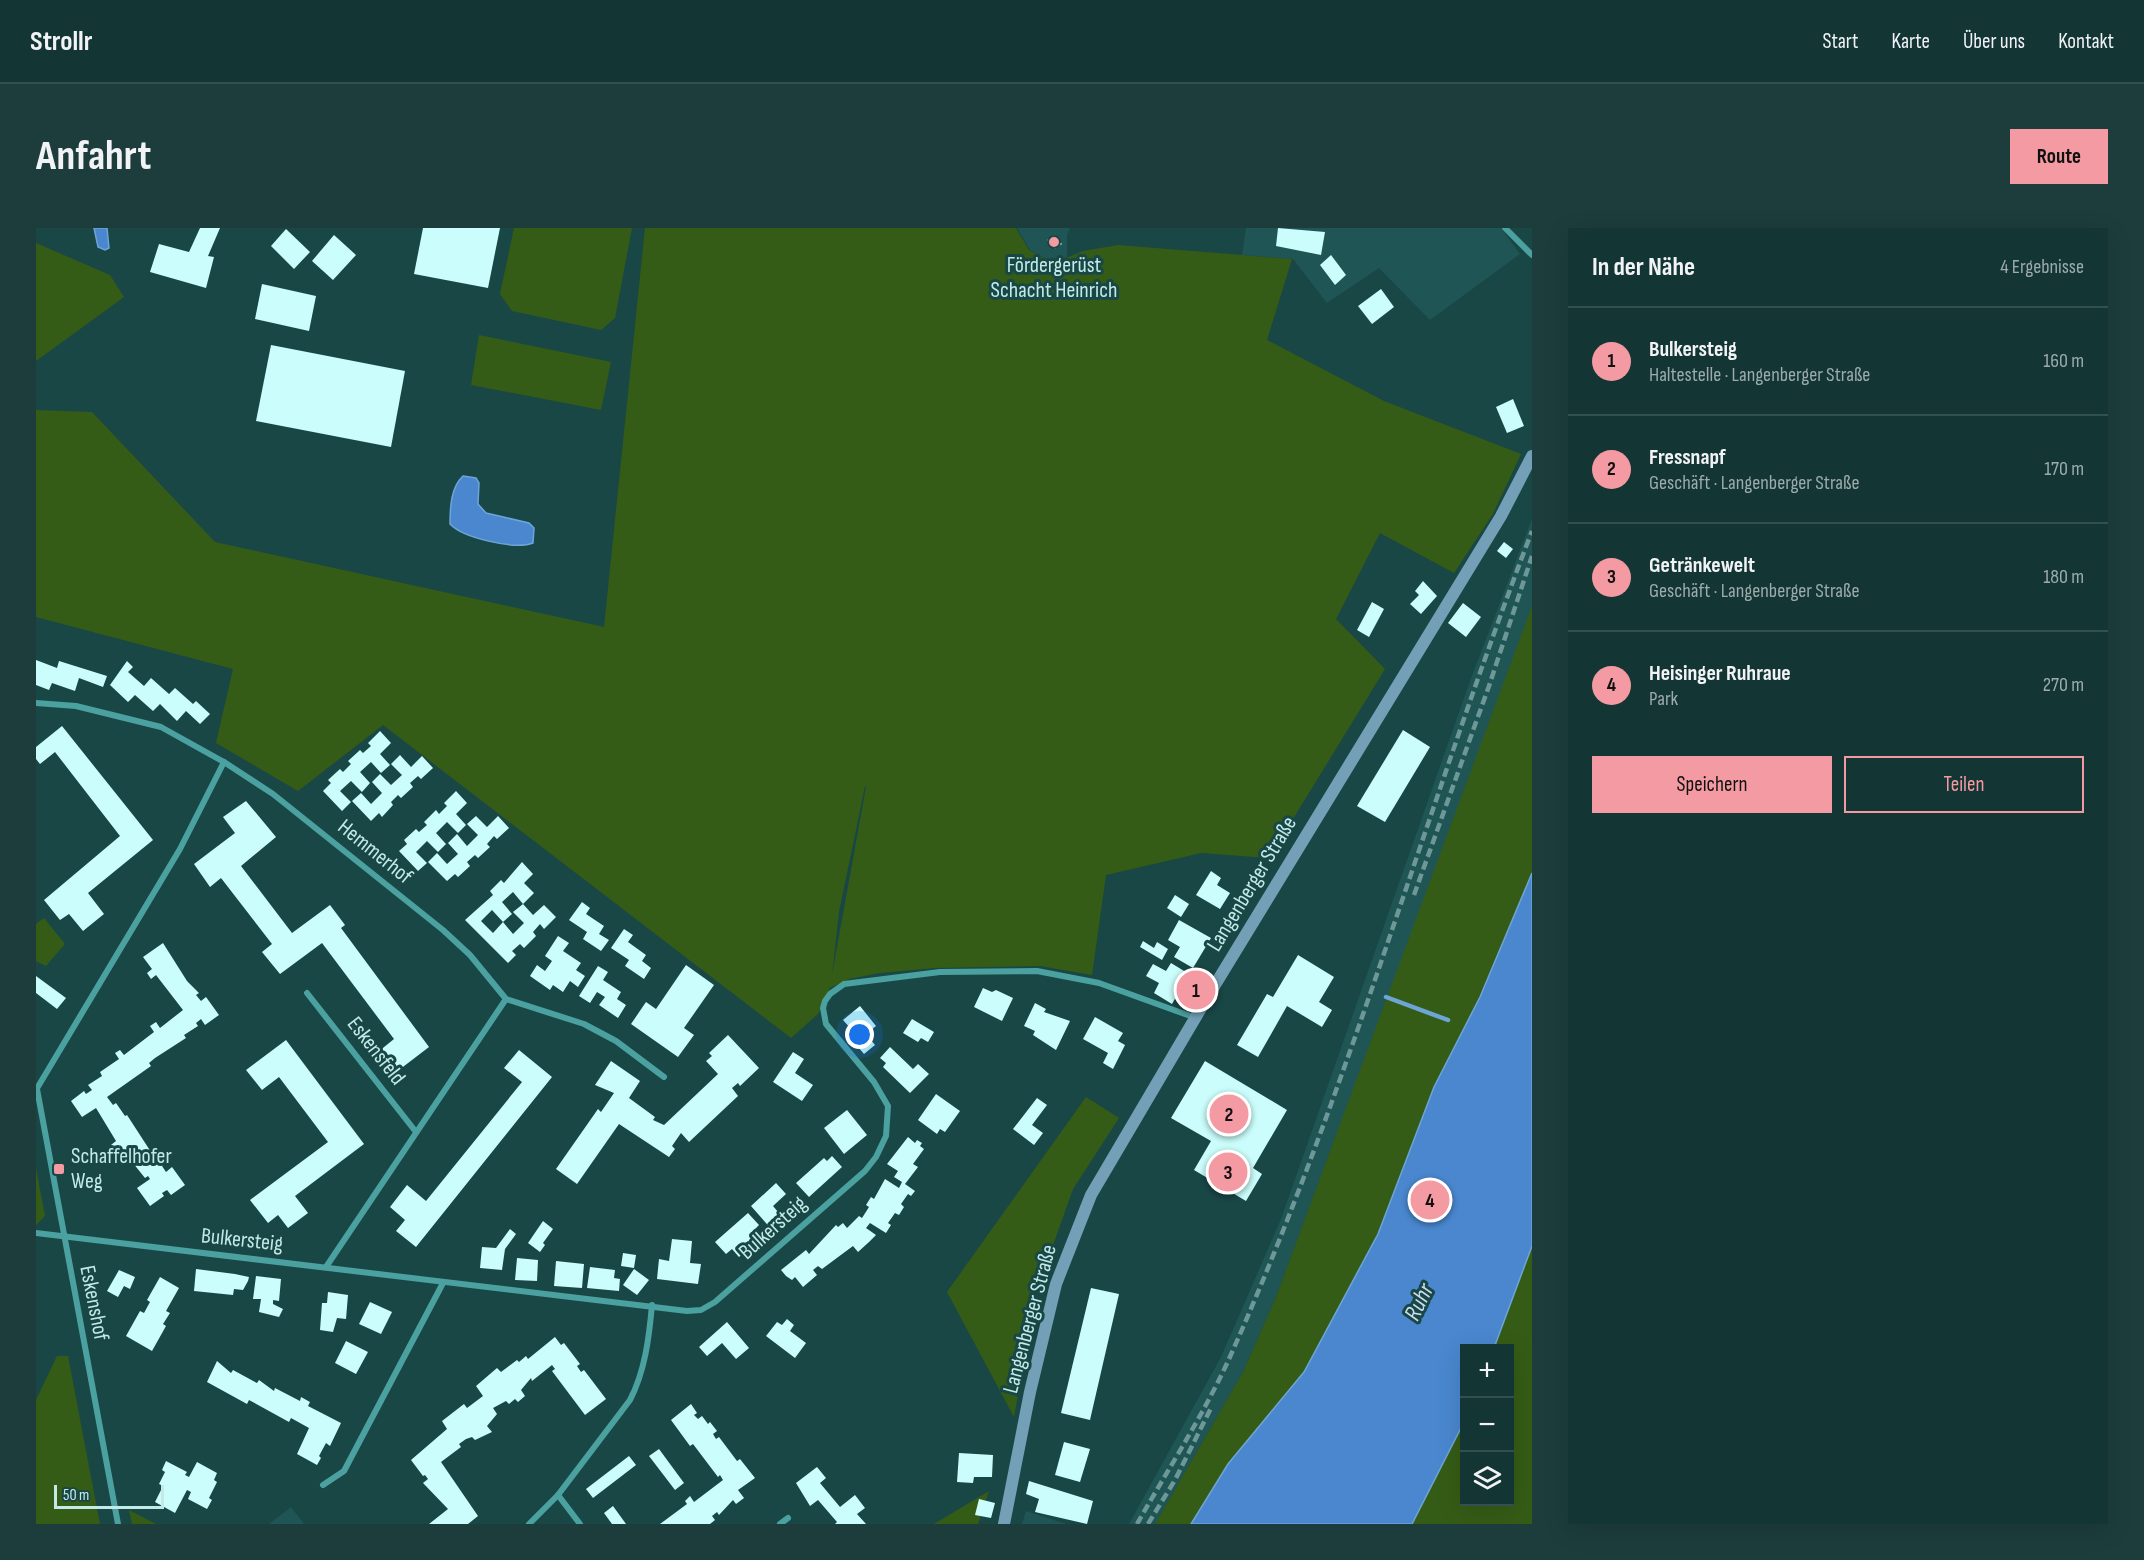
<!DOCTYPE html>
<html lang="de">
<head>
<meta charset="utf-8">
<style>
  body { margin:0; font-family:"Sofia Sans Condensed",sans-serif; background:#1c3d3c; color:#f1f3f6 }
  .controls { position:absolute; right:18px; bottom:18px; display:grid; overflow:hidden; border-radius:0px; box-shadow:0 6px 24px #0002 }
  .controls button { width:54px; height:54px; display:grid; place-items:center; padding:0; border:0; border-bottom:2px solid #32504f; background:#133534; color:#f1f3f6; font:30px sans-serif }
  .scale { position:absolute; left:18px; bottom:15px; width:110px; box-sizing:border-box; padding-left:6px; border:3px solid #c2eae9; border-top:0; font-size:16px; line-height:21px; white-space:nowrap; color:#c2eae9; -webkit-text-stroke:4px #194746; paint-order:stroke }
  .you { position:absolute; left:824px; top:807px; width:21px; height:21px; margin:-15px; border:4px solid #fff; border-radius:50%; background:#1a73e8; box-shadow:0 0 0 9px #1a73e833 }
  .badge { display:grid; place-items:center; width:39px; height:39px; border-radius:50%; background:#f49aa2; color:#111; font-size:20px; font-weight:700 }
  .pin { position:absolute; translate:-50% -50%; border:3px solid #fff; box-shadow:0 2px 6px #0006 }
  .list { margin:0; padding:0; list-style:none }
  h2 { display:flex; justify-content:space-between; align-items:center; height:78px; margin:0; padding:0 24px; font-size:26px }
  h2 small { font-size:20px; font-weight:400; color:#9dabac }
  .list li { display:grid; grid-template-columns:39px 1fr auto; gap:18px; align-items:center; box-sizing:border-box; height:108px; padding:0 24px; border-top:2px solid #32504f }
  .list b { display:block; font-size:22px; white-space:nowrap }
  .list p { margin:0; font-size:20px; white-space:nowrap; color:#9dabac }
  .list em { font-size:20px; font-style:normal; color:#9dabac }
  .actions { display:flex; gap:12px; padding:18px 24px }
  .actions a { flex:1; padding:14px 0; border:2px solid #f49aa2; border-radius:0px; text-align:center; font-size:21px; color:#f49aa2 }
  .actions .main { background:#f49aa2; color:#111 }
  .icon { flex:none; width:33px; height:33px; fill:none; stroke:currentColor; stroke-width:2; stroke-linecap:round; stroke-linejoin:round }
  .map { position:relative; flex:none; width:1496px; height:1296px; overflow:hidden; border-radius:0px }
  header { display:flex; align-items:center; gap:36px; box-sizing:border-box; height:84px; padding:0 30px; background:#133534; border-bottom:2px solid #32504f }
  header strong { font-size:28px }
  nav { display:flex; gap:33px; margin-inline-start:auto; font-size:21px }
  .intro { display:flex; align-items:center; justify-content:space-between; box-sizing:border-box; height:144px; padding:0 36px }
  h1 { margin:0; font-size:42px }
  .button { padding:15px 27px; border-radius:0px; background:#f49aa2; color:#111; font-size:21px; font-weight:700 }
  main { display:flex; gap:36px; padding:0 36px }
  aside { flex:1; background:#133534; border-radius:0px; box-shadow:0 6px 24px #0002 }
  .map>svg:first-child { display:block }
  .built { fill:#205555 }
  .green { fill:#355c16; fill-rule:evenodd }
  .water { fill:#4a87cf; stroke:#6ea5d7; stroke-width:1.5 }
  .lines { fill:none; stroke-linecap:round; stroke-linejoin:round }
  .stream { stroke:#6ea5d7; stroke-width:4.5 }
  .building { fill:#cafdfb }
  .street { stroke:#4ba1a0; stroke-width:6 }
  .secondary { stroke:#73a0b6; stroke-width:12 }
  .rail { stroke:#6d9897; stroke-width:4.5; stroke-dasharray:9 4.5; stroke-linecap:butt }
  .poi-dot { fill:#f49aa2; stroke:#194746; stroke-width:2 }
  .labels { text-anchor:middle; dominant-baseline:central; stroke-width:6; stroke-linejoin:round; paint-order:stroke }
  .poi-label { font-size:22px; fill:#c2eae9; stroke:#194746 }
  .street-label { font-size:22px; fill:#c2eae9; stroke:#194746 }
  .water-label { font-size:24px; font-style:italic; fill:#ccdbef; stroke:#194746 }
</style>
</head>
<body>
<header>
<strong>Strollr</strong>
<nav><a>Start</a><a>Karte</a><a>Über uns</a><a>Kontakt</a></nav>
</header>
<div class="intro"><h1>Anfahrt</h1><a class="button">Route</a></div>
<main>
<div class="map">
<svg width="1496" height="1296" viewBox="0 0 1496 1296">
  <rect width="100%" height="100%" fill="#194746"/>
  <g class="built">
    <path d="M981,0H1034L1031,7V29L1018,35L994,22Z"/>
    <path d="M1210,0H1465L1484,26L1394,92L1343,40L1291,75L1257,31L1206,27Z"/>
    <path d="M1496,291V378L1486,410L1240,1069L1207,1144L1119,1296H1093L1185,1129L1245,991L1434,453Z"/>
    <path d="M255,1279L268,1296H233Z"/>
    <path d="M990,1283L1030,1296H986Z"/>
  </g>
  <g class="green">
    <path d="M478,0H596L579,90L565,102L476,83L464,66Z"/>
    <path d="M609,0H980L993,22L1018,35L1047,23L1082,17L1256,31L1231,112L1348,173L1485,226L1457,286L1418,345L1344,305L1300,391L1349,441L1233,630L1165,625L1070,647L1056,747L1004,738L899,740L844,745L813,751L794,760L782,786L755,810L347,497L262,563L180,515L197,441L0,389V182L56,184L179,314L568,399ZM829,558L830,559L796,747L803,684Z"/>
    <path d="M0,15L74,47L88,69L0,133Z"/>
    <path d="M443,107L575,134L565,182L435,157Z"/>
    <path d="M1496,378V1296H1119L1207,1144L1240,1069ZM1428,1120H1474V1274H1428Z"/>
    <path d="M8,690L29,716L10,738L0,733V696Z"/>
    <path d="M1050,869L1083,890L1037,961L1001,1062L978,1189L911,1064Z"/>
    <path d="M0,940L9,988L0,997Z"/>
    <path d="M21,1128H32L64,1296H0V1172Z"/>
    <path d="M953,1263L942,1296H898Z"/>
    <path d="M93,1282L120,1296H96Z"/>
  </g>
  <g class="water">
    <path d="M58,0H71L73,20L69,22L62,19Z"/>
    <path d="M427,248L440,250L443,255L442,276L450,285L493,295L498,300L497,315C479,322 427,310 414,296C414,279 415,259 427,248Z"/>
    <path d="M1496,645V1018L1458,1120H1428V1194L1376,1296H1155L1192,1236L1268,1144L1342,1006L1398,859L1444,769Z"/>
  </g>
  <g class="lines">
    <path class="stream" d="M1350,769L1412,792"/>
  </g>
  <g class="building">
    <path d="M164,0H184L172,28L178,29L170,60L114,44L123,16L153,24Z"/>
    <path d="M387,0H464L452,60L378,46Z"/>
    <path d="M1242,0L1289,4L1285,27L1240,18Z"/>
    <path d="M250,1L274,24L258,41L235,18Z"/>
    <path d="M298,7L320,27L297,52L276,33Z"/>
    <path d="M1018,7L1026,16L1019,21L1011,12Z"/>
    <path d="M1295,27L1310,47L1299,57L1284,37Z"/>
    <path d="M226,56L280,68L273,103L219,91Z"/>
    <path d="M1345,61L1358,79L1336,96L1322,78Z"/>
    <path d="M235,117L369,143L355,219L220,193Z"/>
    <path d="M1477,171L1488,198L1471,205L1460,179Z"/>
    <path d="M1468,314L1477,321L1470,330L1461,323Z"/>
    <path d="M1387,353L1401,368L1385,386L1374,376L1383,367L1379,363Z"/>
    <path d="M1336,374L1348,381L1333,409L1321,402Z"/>
    <path d="M1427,375L1445,389L1430,409L1412,395Z"/>
    <path d="M0,432L21,440L23,433L71,448L67,459L43,450L39,463L16,455L13,462L0,457Z"/>
    <path d="M91,433L97,439L92,444L108,458L115,450L133,466L139,460L157,476L160,473L174,486L164,496L150,483L141,493L124,476L117,483L99,467L92,474L74,457Z"/>
    <path d="M26,498L117,612L52,665L68,686L47,703L33,686L24,692L8,672L84,608L19,524L4,536L0,531V519Z"/>
    <path d="M1367,502L1394,519L1349,594L1321,578Z"/>
    <path d="M344,503L355,515L344,526L354,537L345,545L335,534L324,544L334,555L326,564L315,553L304,563L315,574L306,583L287,563L295,555L292,552L304,541L307,544L315,536L312,533L324,522L327,525L335,518L332,515Z"/>
    <path d="M364,527L375,539L386,528L397,540L385,551L382,548L374,555L377,559L365,570L362,567L355,574L357,577L346,589L343,585L335,593L316,573L325,565L335,576L346,565L336,554L344,546L355,557L366,547L355,536Z"/>
    <path d="M420,563L431,575L420,586L430,597L422,605L411,594L400,605L410,616L402,624L391,613L380,624L391,635L382,643L363,623L371,616L368,612L380,601L383,604L391,597L388,594L400,582L403,586L411,578L408,575Z"/>
    <path d="M210,573L240,609L205,638L256,705L294,677L309,697L305,700L393,819L359,845L342,824L358,811L286,715L244,746L226,724L236,716L185,650L174,659L158,636L199,605L187,589Z"/>
    <path d="M440,588L451,599L462,588L473,600L461,611L458,608L451,616L454,619L442,630L439,627L431,634L434,638L422,649L419,646L411,653L392,634L401,625L411,636L422,626L412,615L421,606L431,618L442,607L431,596Z"/>
    <path d="M486,634L497,646L488,655L498,665L487,676L477,664L466,674L476,686L467,694L456,682L445,693L457,705L467,694L477,706L488,695L477,684L487,676L497,687L508,677L520,689L508,701L504,696L497,704L500,708L488,720L484,716L476,723L480,727L472,735L429,692L457,667L454,663L465,652L468,655Z"/>
    <path d="M1175,643L1185,650L1181,657L1194,665L1184,681L1160,667Z"/>
    <path d="M1139,667L1153,676L1145,689L1131,680Z"/>
    <path d="M546,674L554,680L550,686L568,698L563,706L573,712L565,723L547,711L551,704L533,692Z"/>
    <path d="M1143,692L1175,710L1157,740L1138,729L1144,719L1132,712Z"/>
    <path d="M588,701L597,707L592,714L610,727L606,733L615,740L608,751L589,738L593,732L575,720Z"/>
    <path d="M522,708L533,715L527,723L545,735L540,742L549,748L542,759L534,753L527,764L517,757L514,762L494,748L501,737L509,743L516,733L509,728Z"/>
    <path d="M1107,713L1118,720L1121,714L1132,721L1126,732L1104,719Z"/>
    <path d="M127,715L151,753L163,765L160,767L165,773L170,769L183,787L169,797L165,791L160,795L162,798L148,807L150,810L119,830L113,835L115,838L71,869L77,877L80,875L89,888L91,887L115,924L118,922L128,936L126,938L130,944L136,939L149,957L135,967L131,962L126,965L128,968L114,978L101,960L114,951L112,948L109,950L84,919L79,923L75,917L80,913L60,880L46,889L35,873L48,863L50,866L56,862L52,857L66,848L64,844L83,831L79,825L84,822L88,827L118,804L114,798L120,794L124,800L147,782L120,747L115,751L111,745L116,741L107,729Z"/>
    <path d="M1262,727L1298,749L1283,774L1296,782L1286,799L1251,778L1222,829L1201,817L1231,766L1237,769Z"/>
    <path d="M1135,735L1153,746L1136,776L1118,765L1123,755L1110,748L1117,736L1130,743Z"/>
    <path d="M650,737L678,757L648,800L658,807L642,829L595,796L610,774L620,781Z"/>
    <path d="M562,738L572,744L567,752L585,764L581,771L590,777L582,790L563,777L569,769L561,764L554,775L543,768Z"/>
    <path d="M0,748L30,770L21,781L0,765Z"/>
    <path d="M947,760L956,764L960,762L977,770L966,793L938,779Z"/>
    <path d="M999,775L1010,781L1008,784L1034,793L1020,822L997,807L999,803L988,798Z"/>
    <path d="M824,778L840,798L830,806L839,817L828,826L817,813L822,809L807,792Z"/>
    <path d="M1059,789L1087,805L1082,813L1089,817L1077,841L1067,835L1072,825L1047,811Z"/>
    <path d="M876,791L898,804L892,814L885,810L882,814L867,805Z"/>
    <path d="M692,807L723,840L704,858L702,855L696,860L702,868L653,914L645,905L636,918L639,921L633,929L583,896L541,956L520,941L562,881L565,884L578,865L559,857L575,833L604,853L593,870L619,889L617,892L628,897L682,846L670,833L676,828L673,825Z"/>
    <path d="M250,812L328,916L259,968L272,985L252,1000L242,987L232,995L214,972L292,914L243,849L226,862L210,842Z"/>
    <path d="M854,819L877,841L882,836L893,846L874,865L847,839L850,835L844,830Z"/>
    <path d="M483,822L516,849L380,1019L360,1003L369,992L354,979L371,957L390,973L486,854L468,840Z"/>
    <path d="M757,824L768,831L759,845L777,857L766,873L737,854Z"/>
    <path d="M1169,833L1251,882L1217,940L1226,946L1210,973L1158,942L1175,913L1135,890Z"/>
    <path d="M900,866L924,883L909,904L904,901L901,906L882,892Z"/>
    <path d="M1001,870L1011,877L996,897L1007,905L998,917L977,901Z"/>
    <path d="M811,882L831,907L808,926L788,900Z"/>
    <path d="M872,909L879,915L881,912L886,915L884,918L888,921L877,936L882,939L869,956L879,963L875,968L872,966L865,976L868,979L863,987L859,985L852,995L855,997L850,1005L834,995L830,1000L840,1007L833,1014L822,1024L817,1018L786,1041L782,1038L777,1042L781,1047L767,1059L759,1049L756,1052L750,1048L745,1042L770,1022L773,1026L800,997L802,999L807,995L811,1000L823,988L826,990L833,979L830,977L835,969L838,971L849,951L863,960L866,954L858,949L862,943L851,936Z"/>
    <path d="M796,928L806,939L773,969L760,955L788,930L791,933Z"/>
    <path d="M740,955L750,966L737,978L748,991L736,1002L715,978Z"/>
    <path d="M712,985L723,997L717,1003L724,1011L703,1029L696,1021L690,1026L679,1014Z"/>
    <path d="M507,993L517,1001L507,1015L509,1017L504,1024L492,1015Z"/>
    <path d="M474,1001L480,1006L469,1021L466,1042L444,1040L446,1019L460,1020Z"/>
    <path d="M636,1011L656,1013L654,1035L665,1036L662,1056L621,1051L623,1031L633,1033Z"/>
    <path d="M587,1025L600,1027L598,1040L585,1038Z"/>
    <path d="M481,1030L502,1032L501,1053L479,1052Z"/>
    <path d="M520,1033L548,1036L546,1060L518,1058Z"/>
    <path d="M554,1039L579,1042L578,1050L584,1051L583,1063L551,1060Z"/>
    <path d="M160,1041L199,1046L213,1049L212,1053L207,1062L198,1061L197,1067L158,1063Z"/>
    <path d="M598,1041L613,1052L601,1067L587,1057Z"/>
    <path d="M83,1042L99,1049L94,1061L88,1058L82,1069L71,1063Z"/>
    <path d="M220,1048L245,1051L243,1073L237,1072V1076L247,1081L243,1089L223,1084L225,1071H217Z"/>
    <path d="M124,1049L143,1060L130,1083L134,1085L127,1096L130,1098L116,1123L90,1108L104,1083L108,1085L114,1074L111,1072Z"/>
    <path d="M1055,1060L1083,1066L1054,1192L1025,1185Z"/>
    <path d="M292,1064L312,1067L310,1091L301,1090L297,1104L284,1102L286,1075H291Z"/>
    <path d="M334,1074L356,1084L345,1106L323,1096Z"/>
    <path d="M751,1091L758,1097L754,1103L770,1115L759,1130L730,1108L741,1094L746,1097Z"/>
    <path d="M691,1094L713,1120L700,1131L686,1115L671,1128L663,1119Z"/>
    <path d="M519,1109L525,1117L528,1115L544,1136L541,1138L545,1144L548,1142L570,1171L549,1187L516,1143L519,1141L516,1137L496,1153L495,1150L485,1162L489,1168L482,1174L479,1171L473,1176L470,1173L457,1180L461,1186L451,1198L456,1204L439,1212L436,1209L430,1211L423,1216L425,1219L405,1234L442,1288L432,1296H393L412,1281L387,1255L392,1251L389,1247L387,1248L375,1232L411,1201L406,1193L428,1176L431,1180L447,1168L440,1158L461,1140L465,1144L481,1132L483,1134L490,1128L492,1131Z"/>
    <path d="M310,1113L332,1124L320,1146L299,1135Z"/>
    <path d="M181,1133L195,1145L197,1142L221,1155L223,1152L238,1163L239,1160L264,1173L265,1169L274,1174L272,1178L305,1195L294,1218L290,1215L283,1228L285,1230L281,1237L261,1226L273,1200L255,1190L253,1194L213,1172L211,1176L171,1154Z"/>
    <path d="M655,1176L661,1185L658,1187L662,1191L666,1188L672,1196L674,1194L681,1203L677,1206L680,1211L683,1209L701,1233L704,1231L719,1250L702,1262L708,1270L700,1276L697,1272L683,1287L681,1284L676,1288L679,1292L674,1296H624L651,1276L649,1273L654,1268L658,1274L687,1252L684,1247L682,1249L657,1216L654,1218L635,1192Z"/>
    <path d="M1028,1214L1054,1221L1044,1254L1019,1247Z"/>
    <path d="M623,1221L648,1255L639,1262L613,1228Z"/>
    <path d="M923,1225L957,1227L956,1249H938L937,1255L921,1254Z"/>
    <path d="M593,1228L600,1237L557,1270L550,1261Z"/>
    <path d="M130,1233L151,1244L149,1247L153,1249L161,1234L181,1245L178,1252L181,1254L173,1270L176,1272L171,1281L152,1271L155,1264L151,1262L139,1285L119,1274L127,1258L123,1256L129,1244L126,1242Z"/>
    <path d="M781,1239L790,1250L784,1255L804,1279L819,1267L829,1280L821,1286L830,1296H799L801,1294L782,1272L774,1278L760,1255Z"/>
    <path d="M993,1253L1057,1273L1051,1296L999,1284L1003,1271L990,1266Z"/>
    <path d="M943,1271L959,1275L955,1290L939,1287Z"/>
    <path d="M577,1278L590,1296H576L568,1285Z"/>
  </g>
  <g class="lines">
    <g class="street">
      <path d="M1469,0L1496,27"/>
      <path d="M0,475L40,478L125,499L188,534L237,566L407,702L434,727L470,771L548,796L580,813L628,849"/>
      <path d="M271,765L380,904"/>
      <path d="M1,861L82,1296"/>
      <path d="M0,862L144,621L188,534"/>
      <path d="M0,1005L651,1083L665,1082L679,1074L829,943L840,929L850,908L852,878L838,854L790,796L787,780L789,773L794,766L808,756L904,744L1001,743L1063,755L1160,790"/>
      <path d="M290,1039L470,771"/>
      <path d="M287,1257L308,1243L407,1055"/>
      <path d="M522,1267L544,1296"/>
      <path d="M493,1296L522,1267L594,1172C609,1143 613,1110 616,1077"/>
      <path d="M744,1296L752,1290"/>
    </g>
    <path class="secondary" d="M968,1296L994,1164L1020,1056L1055,967L1171,770L1465,288L1496,228"/>
    <g class="rail">
      <path d="M1378,667L1453,458L1496,328"/>
      <path d="M1101,1296C1131,1243 1168,1186 1193,1131C1313,863 1391,577 1496,303"/>
      <path d="M1112,1296L1139,1252L1175,1180"/>
    </g>
  </g>
  <g class="poi-dot">
    <circle cx="1018" cy="14" r="6"/>
    <rect x="17" y="935" width="12" height="12" rx="3"/>
  </g>
  <g class="labels">
    <g class="poi-label">
      <text x="1018" y="37">Fördergerüst<tspan x="1018" dy="25">Schacht Heinrich</tspan></text>
      <text x="35" y="928" text-anchor="start">Schaffelhofer<tspan x="35" dy="25">Weg</tspan></text>
    </g>
    <g class="street-label">
      <text transform="translate(339 624) rotate(39)">Hemmerhof</text>
      <text transform="translate(1216 656) rotate(-59)">Langenberger Straße</text>
      <text transform="translate(340 823) rotate(52)">Eskensfeld</text>
      <text transform="translate(737 1000) rotate(-42)">Bulkersteig</text>
      <text transform="translate(206 1012) rotate(6)">Bulkersteig</text>
      <text transform="translate(58 1075) rotate(79)">Eskenshof</text>
      <text transform="translate(994 1091) rotate(-75)">Langenberger Straße</text>
    </g>
    <g class="water-label">
      <text transform="translate(1383 1074) rotate(-64)">Ruhr</text>
    </g>
  </g>
</svg>
<div class="controls">
<button>+</button>
<button>−</button>
<button><svg class="icon" aria-label="layers" viewBox="0 0 24 24"><path d="M12 4l9 5-9 5-9-5zM3 14l9 5 9-5"/></svg></button>
</div>
<div class="scale">50 m</div>
<div class="you"></div>
<div class="pin badge" style="left:1160px;top:762px">1</div>
<div class="pin badge" style="left:1193px;top:886px">2</div>
<div class="pin badge" style="left:1192px;top:944px">3</div>
<div class="pin badge" style="left:1394px;top:972px">4</div>
</div>
<aside>
<h2>In der Nähe<small>4 Ergebnisse</small></h2>
<ul class="list">
<li><span class="badge">1</span><div><b>Bulkersteig</b><p>Haltestelle · Langenberger Straße</p></div><em>160 m</em></li>
<li><span class="badge">2</span><div><b>Fressnapf</b><p>Geschäft · Langenberger Straße</p></div><em>170 m</em></li>
<li><span class="badge">3</span><div><b>Getränkewelt</b><p>Geschäft · Langenberger Straße</p></div><em>180 m</em></li>
<li><span class="badge">4</span><div><b>Heisinger Ruhraue</b><p>Park</p></div><em>270 m</em></li>
</ul>
<div class="actions"><a class="main">Speichern</a><a>Teilen</a></div>
</aside>
</main>
</body>
</html>
